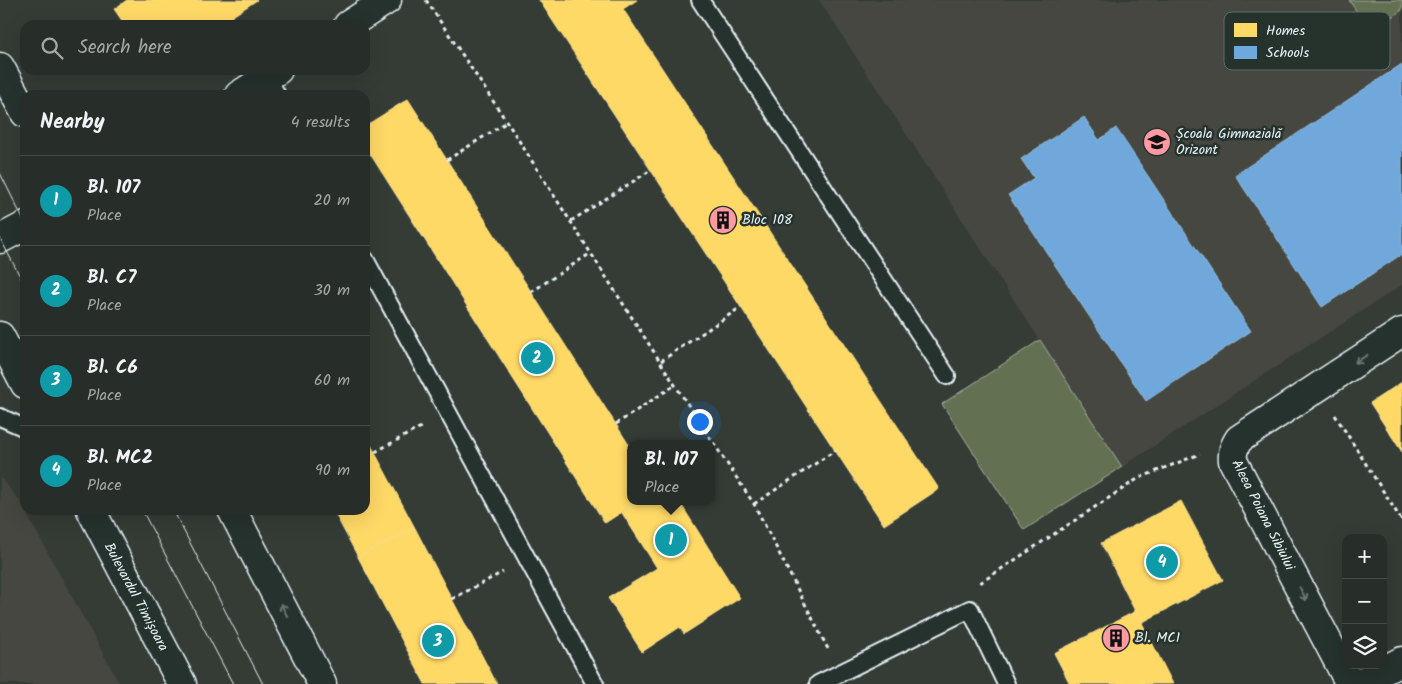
<!DOCTYPE html>
<html lang="en">
<head>
<meta charset="utf-8">
<style>
  body { margin:0; font-family:Kalam,sans-serif; background:#333934; color:#f1f3f6 }
  .controls { position:absolute; right:15px; bottom:15px; display:grid; overflow:hidden; border-radius:10px; box-shadow:0 5px 20px #0002 }
  .controls button { width:45px; height:45px; display:grid; place-items:center; padding:0; border:0; border-bottom:1px solid #434945; background:#272d28; color:#f1f3f6; font:25px sans-serif }
  .you { position:absolute; left:699px; top:421px; width:18px; height:18px; margin:-12px; border:4px solid #fff; border-radius:50%; background:#1a73e8; box-shadow:0 0 0 8px #1a73e833 }
  .badge { display:grid; place-items:center; width:32px; height:32px; border-radius:50%; background:#8bbbb9; color:#fff; font-size:16px; font-weight:700 }
  .pin { position:absolute; translate:-50% -50%; border:2px solid #fff; box-shadow:0 1px 5px #0006 }
  .popup { position:absolute; left:627px; top:440px; width:88px; height:65px; box-sizing:border-box; display:grid; place-content:center; border-radius:10px; background:#272d28; filter:drop-shadow(0 1px 4px #0005); font-size:16px; white-space:nowrap; color:#a4a8a8 }
  .popup b { font-size:19px; color:#f1f3f6 }
  .popup::after { content:''; position:absolute; left:50%; top:100%; margin-left:-10px; border:10px solid transparent; border-top-color:#272d28 }
  .list { margin:0; padding:0; list-style:none }
  h2 { display:flex; justify-content:space-between; align-items:center; height:65px; margin:0; padding:0 20px; font-size:21px }
  h2 small { font-size:16px; font-weight:400; color:#a4a8a8 }
  .list li { display:grid; grid-template-columns:32px 1fr auto; gap:15px; align-items:center; box-sizing:border-box; height:90px; padding:0 20px; border-top:1px solid #434945 }
  .list b { display:block; font-size:19px; white-space:nowrap }
  .list p { margin:0; font-size:16px; white-space:nowrap; color:#a4a8a8 }
  .list em { font-size:16px; font-style:normal; color:#a4a8a8 }
  .icon { flex:none; width:28px; height:28px; fill:none; stroke:currentColor; stroke-width:2; stroke-linecap:round; stroke-linejoin:round }
  .map { position:relative; flex:none; width:1402px; height:684px; overflow:hidden }
  .search { position:absolute; background:#272d28; box-shadow:0 5px 20px #0002; left:20px; top:20px; width:350px; height:55px; display:flex; align-items:center; gap:12px; box-sizing:border-box; padding:0 18px; border-radius:15px; color:#a4a8a8; font-size:19px }
  .panel { position:absolute; background:#272d28; box-shadow:0 5px 20px #0002; left:20px; top:90px; width:350px; height:425px; border-radius:15px }
  .map>svg:first-child { display:block }
  .built { fill:#44473f }
  .green { fill:#637051; stroke:#a6b0a4 }
  .homes { fill:#ffd966; stroke:#f8e092 }
  .schools { fill:#6fa8dc; stroke:#93bee4 }
  .lines { fill:none; stroke-linecap:round; stroke-linejoin:round }
  .service-casing { stroke:#e8f1f8; stroke-width:20 }
  .minor-casing { stroke:#e8f1f8; stroke-width:31 }
  .secondary-casing { stroke:#e8f1f8; stroke-width:31 }
  .path { stroke:#e8f1f8; stroke-width:3; stroke-dasharray:4 4; stroke-linecap:butt }
  .service { stroke:#26332d; stroke-width:16 }
  .minor { stroke:#26332d; stroke-width:28 }
  .secondary { stroke:#26332d; stroke-width:28 }
  .tram { stroke:#e8f1f8; stroke-width:1 }
  .oneway { stroke:#6a7674 }
  .labels { text-anchor:middle; dominant-baseline:central; stroke-width:5; stroke-linejoin:round; paint-order:stroke }
  .poi-label { font-size:14px; fill:#e8f1f8; stroke:#26332d; text-anchor:start }
  .street-label { font-size:14px; fill:#e8f1f8; stroke:#26332d }
  .key { fill:#26332d; stroke:#606c6a; stroke-width:1 }
  .key-label { font-size:14px; fill:#e8f1f8 }
</style>
</head>
<body>
<div class="map">
<svg width="1402" height="684" viewBox="0 0 1402 684">
  <rect width="100%" height="100%" fill="#343c35"/>
  <filter id="ink" filterUnits="userSpaceOnUse"><feTurbulence type="fractalNoise" baseFrequency=".02" numOctaves="2"/><feDisplacementMap in="SourceGraphic" scale="10" xChannelSelector="R" yChannelSelector="G"/><feConvolveMatrix kernelMatrix="1 2 1 2 8 2 1 2 1" color-interpolation-filters="sRGB"/></filter>
  <g filter="url(#ink)">
    <g class="built">
      <path d="M819,0H1402V285L1122,467Z"/>
      <path d="M0,477L19,500L120,684H0Z"/>
    </g>
    <g class="green">
      <path d="M1349,0H1402V10L1370,32Z"/>
      <path d="M1040,340L1122,467L1024,530L942,404Z"/>
    </g>
    <g class="homes">
      <path d="M127,0H257L219,25H125L114,9Z"/>
      <path d="M539,0H637L623,9L939,489L884,525Z"/>
      <path d="M408,99L631,448V501H639L605,523L365,146V126Z"/>
      <path d="M1402,382V452L1370,403Z"/>
      <path d="M365,434L415,528L358,557L333,510H365Z"/>
      <path d="M639,501H679L740,598L684,634L680,627L642,652L608,598L657,568L622,513Z"/>
      <path d="M1181,501L1223,580L1141,623L1101,543Z"/>
      <path d="M415,528L452,599L497,684H425L358,557Z"/>
      <path d="M1136,611L1173,684H1070L1054,653Z"/>
    </g>
    <g class="schools">
      <path d="M1402,64V254L1322,307L1235,175Z"/>
      <path d="M1084,117L1099,140L1116,128L1251,331L1146,401L1008,195L1034,178L1021,159Z"/>
    </g>
    <g class="lines">
      <g class="service-casing">
        <g id="service">
          <path d="M700,0L947,376"/>
          <path d="M267,77L277,95"/>
          <path d="M365,259L595,684"/>
          <path d="M0,417L25,428"/>
          <path d="M818,684L970,609L1006,684"/>
        </g>
      </g>
      <g class="minor-casing">
        <g id="minor">
          <path d="M348,25L387,0"/>
          <path d="M239,95L278,70"/>
          <path d="M0,239L25,226"/>
          <path d="M1350,684L1233,461C1232,452 1234,447 1239,439L1402,332"/>
          <path d="M1358,684L1402,661"/>
        </g>
      </g>
      <g class="secondary-casing">
        <g id="secondary">
          <path d="M0,67L25,113"/>
          <path d="M0,336L25,384"/>
          <path d="M91,510L182,684"/>
          <path d="M232,510L322,684"/>
        </g>
      </g>
      <g class="path">
        <path d="M426,0L507,122L675,385L754,504L828,649"/>
        <path d="M447,160L507,122"/>
        <path d="M571,221L651,170"/>
        <path d="M531,292L591,253"/>
        <path d="M661,361L741,307"/>
        <path d="M1335,415L1402,521"/>
        <path d="M616,424L675,385"/>
        <path d="M375,452L423,426"/>
        <path d="M754,504L836,450"/>
        <path d="M980,583L1139,478L1200,454"/>
        <path d="M452,599L503,572"/>
      </g>
      <use href="#service" class="service"/>
      <use href="#minor" class="minor"/>
      <use href="#secondary" class="secondary"/>
      <g class="tram">
        <path d="M0,173L25,223"/>
        <path d="M0,238L25,286"/>
        <path d="M142,510L233,684"/>
        <path d="M173,510L263,684"/>
      </g>
    </g>
    <defs><path id="oneway-shaft" d="M-6 0H5M1.5-3L5.5 0L1.5 3" fill="none" stroke-width="1.6" stroke-linecap="round" stroke-linejoin="round" transform="scale(1.25)"/></defs>
    <g class="oneway">
      <use href="#oneway-shaft" transform="translate(1361 359) rotate(147)"/>
      <use href="#oneway-shaft" transform="translate(1303 594) rotate(63)"/>
      <use href="#oneway-shaft" transform="translate(284 610) rotate(-117)"/>
    </g>
  </g>
  <defs>
    <g id="school-disc" transform="scale(1.4375)"><circle r="9.5" fill="#ff9aa2" stroke="#26332d"/><path d="M0-5L7-2L0 1L-7-2ZM-4 1L0 2.5L4 1V4Q0 6-4 4Z" fill="#111"/></g>
    <g id="building-disc" transform="scale(1.4375)"><circle r="9.5" fill="#ff9aa2" stroke="#26332d"/><path d="M-4-6H4V6H1V3H-1V6H-4ZM-2.5-4.3h1.7v1.8h-1.7ZM.8-4.3h1.7v1.8H.8ZM-2.5-1h1.7V.8h-1.7ZM.8-1h1.7V.8H.8Z" fill="#111"/></g>
  </defs>
  <g fill-rule="evenodd">
    <use href="#school-disc" x="1157" y="142"/>
    <use href="#building-disc" x="723" y="220"/>
    <use href="#building-disc" x="1116" y="638"/>
  </g>
  <g class="labels">
    <g class="poi-label">
      <text x="1176" y="134">Școala Gimnazială<tspan x="1176" dy="16">Orizont</tspan></text>
      <text x="742" y="220">Bloc 108</text>
      <text x="1135" y="638">Bl. MC1</text>
    </g>
    <g class="street-label">
      <text transform="translate(1263 515) rotate(63)">Aleea Poiana Sibiului</text>
      <text transform="translate(136 597) rotate(62)">Bulevardul Timișoara</text>
    </g>
  </g>
  <rect x="1224" y="12" width="166" height="58" rx="8" class="key"/>
  <rect x="1234" y="23" width="23" height="14" fill="#ffd966"/>
  <rect x="1234" y="46" width="23" height="13" fill="#6fa8dc"/>
  <g class="key-label">
    <text x="1266" y="35">Homes</text>
    <text x="1266" y="57">Schools</text>
  </g>
</svg>
<div class="controls">
<button>+</button>
<button>−</button>
<button><svg class="icon" aria-label="layers" viewBox="0 0 24 24"><path d="M12 4l9 5-9 5-9-5zM3 14l9 5 9-5"/></svg></button>
</div>
<div class="you"></div>
<div class="pin badge" style="left:671px;top:540px;background:#0f9aa8">1</div>
<div class="popup"><b>Bl. 107</b>Place</div>
<div class="pin badge" style="left:537px;top:358px;background:#0f9aa8">2</div>
<div class="pin badge" style="left:438px;top:641px;background:#0f9aa8">3</div>
<div class="pin badge" style="left:1162px;top:562px;background:#0f9aa8">4</div>
<div class="search"><svg class="icon" aria-label="search" viewBox="0 0 24 24"><circle cx="10" cy="10" r="6"/><path d="M15 15l6 6"/></svg>Search here</div>
<section class="panel">
<h2>Nearby<small>4 results</small></h2>
<ul class="list">
<li><span class="badge" style="background:#0f9aa8">1</span><div><b>Bl. 107</b><p>Place</p></div><em>20 m</em></li>
<li><span class="badge" style="background:#0f9aa8">2</span><div><b>Bl. C7</b><p>Place</p></div><em>30 m</em></li>
<li><span class="badge" style="background:#0f9aa8">3</span><div><b>Bl. C6</b><p>Place</p></div><em>60 m</em></li>
<li><span class="badge" style="background:#0f9aa8">4</span><div><b>Bl. MC2</b><p>Place</p></div><em>90 m</em></li>
</ul>
</section>
</div>
</body>
</html>
